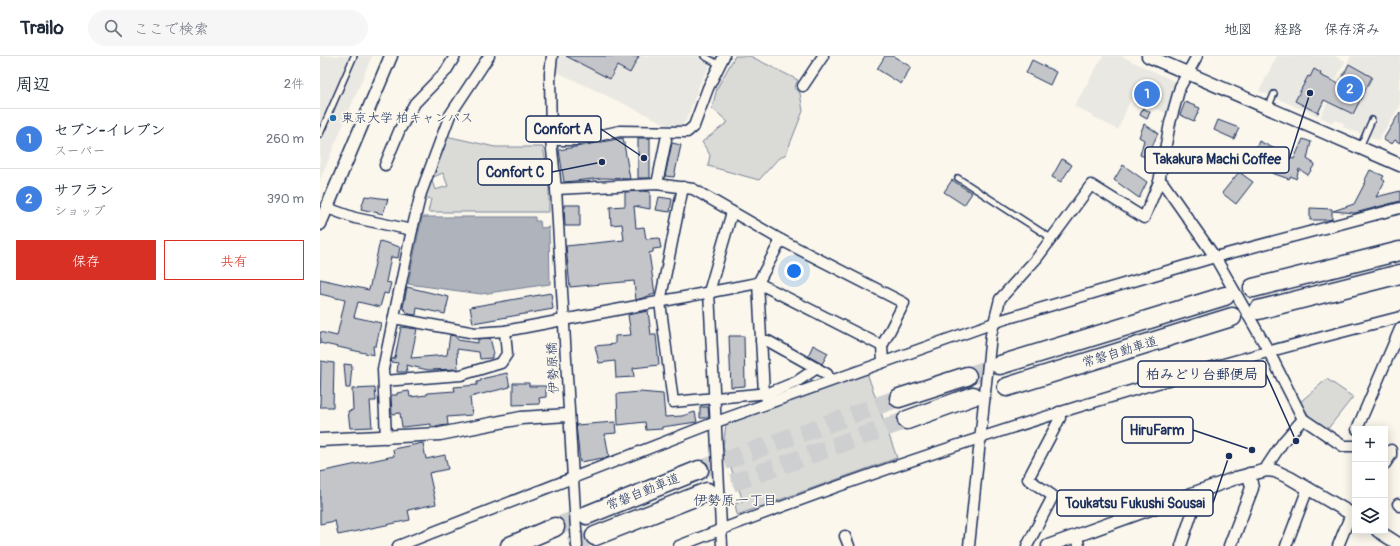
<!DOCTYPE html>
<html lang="ja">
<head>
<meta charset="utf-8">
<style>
  body { margin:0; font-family:Pangolin,"Klee One",sans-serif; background:#f6f6f7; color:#1f2937 }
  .controls { position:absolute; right:12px; bottom:12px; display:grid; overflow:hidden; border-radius:0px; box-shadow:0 2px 10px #0003 }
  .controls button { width:36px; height:36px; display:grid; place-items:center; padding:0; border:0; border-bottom:1px solid #e0e1e3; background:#fff; color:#1f2937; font:20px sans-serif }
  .you { position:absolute; left:474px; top:215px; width:14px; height:14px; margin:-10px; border:3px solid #fff; border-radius:50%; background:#1a73e8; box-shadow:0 0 0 6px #1a73e833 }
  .badge { display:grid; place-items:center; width:26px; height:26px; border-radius:50%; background:#d93025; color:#fff; font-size:13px; font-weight:700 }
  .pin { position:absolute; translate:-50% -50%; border:2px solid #fff; box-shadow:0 1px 4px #0006 }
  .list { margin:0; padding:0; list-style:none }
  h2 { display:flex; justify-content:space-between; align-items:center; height:52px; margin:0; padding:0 16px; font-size:17px }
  h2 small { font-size:13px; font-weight:400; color:#747a83 }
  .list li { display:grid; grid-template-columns:26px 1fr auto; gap:12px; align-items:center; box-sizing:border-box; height:60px; padding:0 16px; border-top:1px solid #e0e1e3 }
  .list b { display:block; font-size:15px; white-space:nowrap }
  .list p { margin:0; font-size:13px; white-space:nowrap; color:#747a83 }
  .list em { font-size:13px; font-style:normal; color:#747a83 }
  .actions { display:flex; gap:8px; padding:12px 16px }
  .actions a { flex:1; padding:9px 0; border:1px solid #d93025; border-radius:0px; text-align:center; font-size:14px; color:#d93025 }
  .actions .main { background:#d93025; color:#fff }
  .icon { flex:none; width:22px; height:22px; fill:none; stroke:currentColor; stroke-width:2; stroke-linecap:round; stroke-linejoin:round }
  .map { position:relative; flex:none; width:1080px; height:490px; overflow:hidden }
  header { display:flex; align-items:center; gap:24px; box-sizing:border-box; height:56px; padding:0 20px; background:#fff; border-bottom:1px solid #e0e1e3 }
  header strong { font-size:19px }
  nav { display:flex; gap:22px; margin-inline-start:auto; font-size:14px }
  .search { width:280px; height:36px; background:#f6f6f7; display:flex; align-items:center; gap:10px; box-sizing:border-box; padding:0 14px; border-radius:22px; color:#747a83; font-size:15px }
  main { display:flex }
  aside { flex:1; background:#fff }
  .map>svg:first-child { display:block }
  .built { fill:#eae8e2 }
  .green { fill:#dadad7; stroke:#7a849a; fill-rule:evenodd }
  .water { fill:#afb3bb; stroke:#747e96 }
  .building { fill:#c3c5c9; stroke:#1b2f5e }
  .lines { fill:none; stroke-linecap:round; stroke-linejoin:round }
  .motorway-tunnel { stroke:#cecfd0; stroke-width:18; stroke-dasharray:18 9; stroke-linecap:butt }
  .service-casing { stroke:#1b2f5e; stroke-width:8 }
  .minor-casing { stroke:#1b2f5e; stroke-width:13 }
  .tertiary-casing { stroke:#1b2f5e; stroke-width:15 }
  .motorway-casing { stroke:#1b2f5e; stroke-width:21 }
  .service { stroke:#fbf7ec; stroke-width:5 }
  .minor { stroke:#fbf7ec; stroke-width:10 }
  .tertiary { stroke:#fbf7ec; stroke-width:12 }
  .motorway { stroke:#fbf7ec; stroke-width:18 }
  .poi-dot { fill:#1f6fb2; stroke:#fbf7ec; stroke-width:1.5 }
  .labels { text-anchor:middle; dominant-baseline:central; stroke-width:3.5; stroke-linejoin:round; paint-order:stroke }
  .poi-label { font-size:13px; fill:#1b2f5e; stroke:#fbf7ec; text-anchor:start }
  .street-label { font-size:13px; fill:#1b2f5e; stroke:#fbf7ec }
  .neighbourhood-label { font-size:14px; fill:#1b2f5e; stroke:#fbf7ec }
  .leader { fill:none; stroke:#1b2f5e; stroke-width:1.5 }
  .callout-dot { fill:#1b2f5e; stroke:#fbf7ec; stroke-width:1.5 }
  .callout { fill:#fbf7ec; stroke:#1b2f5e; stroke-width:1.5 }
  .callout-label { font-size:14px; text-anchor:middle; font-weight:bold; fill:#1b2f5e }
</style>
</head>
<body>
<header>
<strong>Trailo</strong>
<div class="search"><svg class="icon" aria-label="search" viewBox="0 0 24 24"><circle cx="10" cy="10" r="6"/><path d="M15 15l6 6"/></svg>ここで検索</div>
<nav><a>地図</a><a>経路</a><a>保存済み</a></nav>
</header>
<main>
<aside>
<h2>周辺<small>2件</small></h2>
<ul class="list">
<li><span class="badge" style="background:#3f7fe0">1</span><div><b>セブン-イレブン</b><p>スーパー</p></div><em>260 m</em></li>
<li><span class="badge" style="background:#3f7fe0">2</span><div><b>サフラン</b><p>ショップ</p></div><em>390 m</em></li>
</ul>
<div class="actions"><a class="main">保存</a><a>共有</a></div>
</aside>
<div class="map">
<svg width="1080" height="490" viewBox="0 0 1080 490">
  <rect width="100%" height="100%" fill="#fbf7ec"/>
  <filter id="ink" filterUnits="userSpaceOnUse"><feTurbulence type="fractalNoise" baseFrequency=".025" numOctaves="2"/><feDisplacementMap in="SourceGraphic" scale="8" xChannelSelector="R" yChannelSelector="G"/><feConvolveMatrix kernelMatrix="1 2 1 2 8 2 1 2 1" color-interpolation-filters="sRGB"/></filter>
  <g filter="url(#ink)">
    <g class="built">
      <path d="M0,0H52L0,124Z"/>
      <path d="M237,0H395L380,27L366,65L360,70L352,71L235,15Z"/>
      <path d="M783,0H801L858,27L848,58L811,42L798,74L754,50Z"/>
      <path d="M957,0H1014L1025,5L998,60L939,35Z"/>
      <path d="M1031,0H1080V50L1058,84L1023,71L1024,67L1015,64L1013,67L1000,61Z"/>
    </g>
    <g class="green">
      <path d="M415,0H430L478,24L474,32L480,37L483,55L466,98L456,105L439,124L388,110L390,99L382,86L408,66L392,52L397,32Z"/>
      <path d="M126,80L175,91H223L229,123V156H108L111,143L103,141ZM123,117L128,130L115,134L111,122Z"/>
      <path d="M547,317L577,402L417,459L415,448L422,446L421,439L403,391L406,368Z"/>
      <path d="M1007,323L1033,341L1006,375L991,363L980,346Z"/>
    </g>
    <path class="water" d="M102,161H215V165H220L221,172L229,171L230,228L161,238L88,228Z"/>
    <g class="building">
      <path d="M246,0H319L310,17L297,10L290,23Z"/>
      <path d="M565,0H573L591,11L581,28L557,13Z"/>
      <path d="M712,4L736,16L730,29L706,17Z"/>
      <path d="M1029,8L1052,21L1033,58L1004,44L998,57L975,45L988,20L990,21L994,13L1001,17L1000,19L1019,28Z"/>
      <path d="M865,46L880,52L874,65L860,59Z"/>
      <path d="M823,52L830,56L827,63L820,59Z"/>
      <path d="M1080,56V87L1075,84L1072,88L1063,84Z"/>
      <path d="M898,64L919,72L914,83L894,74Z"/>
      <path d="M824,68L838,77L831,93L838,96L836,105L820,99L824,84L819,81Z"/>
      <path d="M303,82L310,123L283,122L244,126L239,94Z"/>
      <rect x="318" y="82" width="12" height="40"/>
      <path d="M983,83L991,86L987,103L995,108L988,119L979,113L976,123L971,120L969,123L952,117L954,110L933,101L939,85L955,93L954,98L974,103Z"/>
      <path d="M352,87L361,89L354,121L345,120Z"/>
      <path d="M742,103L752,109L741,126L732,121Z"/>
      <path d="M803,109L827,126L819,142L794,124Z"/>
      <path d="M1050,114L1064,120L1062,123L1065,125L1056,141L1080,135V145L1035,157L1013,155L1034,148L1046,125L1045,124Z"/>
      <path d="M919,116L933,126L916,148L902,137Z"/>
      <path d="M632,124L652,137L644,149L624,136Z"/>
      <path d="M323,135L330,136V153L314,150L316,172L324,171L326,183L339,182L341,192L333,193V196L329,197L335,238L316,244L314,225L250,231L246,190L304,184L302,168L291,169L290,151L305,150V136Z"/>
      <path d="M45,140L68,143L63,158L41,153Z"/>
      <path d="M339,141L352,143L350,156L336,154Z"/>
      <path d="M244,149H260V170H245Z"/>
      <path d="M990,152L1012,153V163L1007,164H990Z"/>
      <path d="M60,185L80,191L78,202L71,201L66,226L71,227L68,238L64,237L60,251L38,246L34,261L61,267L56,290H53L54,299L0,287V276L17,280L25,244L0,238V223L49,234Z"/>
      <path d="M87,231L129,241L125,258L97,252L96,259L89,258L83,252Z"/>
      <path d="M231,237L233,253L153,267L150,251Z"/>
      <path d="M328,255L331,279H336L339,309L313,312L314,321L296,322L295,305L279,307L275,290L295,288V280L311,279L308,259Z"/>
      <path d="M81,271L97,273L91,302L127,299L130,279L135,280L138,284L158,287V283L170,282L174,298H172V302L160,303L159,296L137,293L138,313L108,314L86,309L87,316H77L78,307L71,306L72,303L75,302Z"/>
      <path d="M409,280H424L425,330L411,331Z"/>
      <path d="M493,289L508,297L502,308L488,300Z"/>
      <path d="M1,305L14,307L13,351H0Z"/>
      <path d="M24,308L32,309L30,332H26Z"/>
      <path d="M187,317L190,331L150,341L152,359L127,361L128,369L111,371V368L82,371L80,357L72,358L71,339H77V337L89,335L90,341L107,339V337L135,335L134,331L157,329V326L161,325V323Z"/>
      <path d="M193,327H209V330H226V341L219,342L220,348L193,349Z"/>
      <path d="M55,332L56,345H50L52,371L30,372L28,355L33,354L32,333Z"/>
      <path d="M320,336L343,338L345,361L362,360L375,356L377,366L342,371V373L326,374L325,366L298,369L297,338Z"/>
      <path d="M380,351H388L389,362H380Z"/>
      <path d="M295,366L296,377L285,378L289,401L260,406L256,369Z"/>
      <path d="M103,387L106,403L125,399L128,413L109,417L116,448L88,454L90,464L18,479L15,465L0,468V416L74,400L73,393Z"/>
    </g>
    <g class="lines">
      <g class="motorway-tunnel">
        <path d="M647,320L680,309"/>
        <path d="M653,340L687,331"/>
        <path d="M379,414L579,342"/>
        <path d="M387,436L587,364"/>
        <path d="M235,471L267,459"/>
        <path d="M250,490L275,480"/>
      </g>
      <g class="service-casing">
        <g id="service">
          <path d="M384,0L400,9"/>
          <path d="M948,52L954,38"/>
          <path d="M0,78L34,0"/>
          <path d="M1040,91L1052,64"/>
          <path d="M638,122L731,182"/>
        </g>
      </g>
      <g class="minor-casing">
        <g id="minor">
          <path d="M232,0L230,18L231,84L236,133L257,490"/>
          <path d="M483,30L503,0"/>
          <path d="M231,84H258L300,75L367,76L374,70L388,32L404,0"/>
          <path d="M65,109L80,73L95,47L126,15L135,0"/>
          <path d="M839,126L843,127L895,201L948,294L983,363L1023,390H1035"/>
          <path d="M337,128L346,84"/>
          <path d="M363,131L340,246L353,346L449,337L476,326L497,312"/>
          <path d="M236,133L337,128L373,133L461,184L584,247L562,290L563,306"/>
          <path d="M7,152L35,162L92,174"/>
          <path d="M74,262L155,277L185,275L438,227L562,290"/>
          <path d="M441,285H448L507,318L510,324"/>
          <path d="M64,325L141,319L181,307L187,298L185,275"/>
          <path d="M447,343L444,337L438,227L461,184"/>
          <path d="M1037,373L1080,273"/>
          <path d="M66,382L63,313L92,174L101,137L130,59L169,0"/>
          <path d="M1065,408L1071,399V394"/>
          <path d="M947,414V410L963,386L983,363"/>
          <path d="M1078,448L1080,450"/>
          <path d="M525,480L529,490"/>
          <path d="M757,480L759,490"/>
          <path d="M78,490L396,366L685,263L895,201L1080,152"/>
          <path d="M359,490C594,397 835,323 1080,261"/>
          <path d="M402,490L389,236L412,156"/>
          <path d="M649,490L671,279L680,243L717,202L771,129L824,162L839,126L850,67L860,31L877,0"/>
          <path d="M707,490L733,440L708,423L740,362L739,356"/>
          <path d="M861,490L877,442L875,437"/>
          <path d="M966,490L988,432"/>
          <path d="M1018,490L1031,458"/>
        </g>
      </g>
      <g class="tertiary-casing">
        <g id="tertiary">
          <path d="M828,0L1080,109"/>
          <path d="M0,168L71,0"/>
          <path d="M0,384L120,378L201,362L248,359"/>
          <path d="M1058,475L1080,489"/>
          <path d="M728,490L916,422L947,414L955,415L970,422L1035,460"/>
          <path d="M910,490L932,432L929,418"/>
        </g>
      </g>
      <g class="motorway-casing">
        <g id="motorway">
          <path d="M933,232L1080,195"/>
          <path d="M938,254L1080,218"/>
          <path d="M680,309L905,240"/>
          <path d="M687,331L912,261"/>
          <path d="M579,342L647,320"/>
          <path d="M587,364L653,340"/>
          <path d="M267,459L379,414"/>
          <path d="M275,480L387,436"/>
          <path d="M190,490L235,471"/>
        </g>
      </g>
      <use href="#service" class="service"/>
      <use href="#minor" class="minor"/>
      <use href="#tertiary" class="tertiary"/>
      <use href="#motorway" class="motorway"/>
    </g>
  </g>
  <circle class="poi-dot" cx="13" cy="62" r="4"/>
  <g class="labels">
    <g class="poi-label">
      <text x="21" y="62">東京大学 柏キャンパス</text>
    </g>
    <g class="street-label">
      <text transform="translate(800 296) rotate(-17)">常磐自動車道</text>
      <text transform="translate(233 312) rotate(-93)">伊勢原橋</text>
      <text transform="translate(323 436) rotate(-22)">常磐自動車道</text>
    </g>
    <g class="neighbourhood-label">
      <text x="415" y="444">伊勢原一丁目</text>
    </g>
  </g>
  <path class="leader" d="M324 102L281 73M990 37L969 104M282 106L232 116M976 385L946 318M932 394L873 374M909 400L893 447"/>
  <g class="callout-dot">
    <circle cx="324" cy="102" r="4"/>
    <circle cx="990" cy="37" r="4"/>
    <circle cx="282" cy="106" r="4"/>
    <circle cx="976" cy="385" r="4"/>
    <circle cx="932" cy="394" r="4"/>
    <circle cx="909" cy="400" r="4"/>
  </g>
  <g class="callout">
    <rect x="206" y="60" width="75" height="26" rx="4"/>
    <rect x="825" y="91" width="144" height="26" rx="4"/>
    <rect x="158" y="103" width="74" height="26" rx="4"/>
    <rect x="818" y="305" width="128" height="26" rx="4"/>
    <rect x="802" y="361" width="71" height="26" rx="4"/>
    <rect x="737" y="434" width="156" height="26" rx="4"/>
  </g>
  <g class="callout-label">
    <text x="243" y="78">Confort A</text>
    <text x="897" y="108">Takakura Machi Coffee</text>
    <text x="195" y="121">Confort C</text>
    <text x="882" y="323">柏みどり台郵便局</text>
    <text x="837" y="379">HiruFarm</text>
    <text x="815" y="452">Toukatsu Fukushi Sousai</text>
  </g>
</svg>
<div class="controls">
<button>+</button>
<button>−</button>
<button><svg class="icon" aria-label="layers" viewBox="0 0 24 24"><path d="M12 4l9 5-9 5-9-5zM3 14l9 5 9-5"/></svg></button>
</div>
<div class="you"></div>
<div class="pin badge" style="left:827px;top:38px;background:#3f7fe0">1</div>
<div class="pin badge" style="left:1030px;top:33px;background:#3f7fe0">2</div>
</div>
</main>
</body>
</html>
